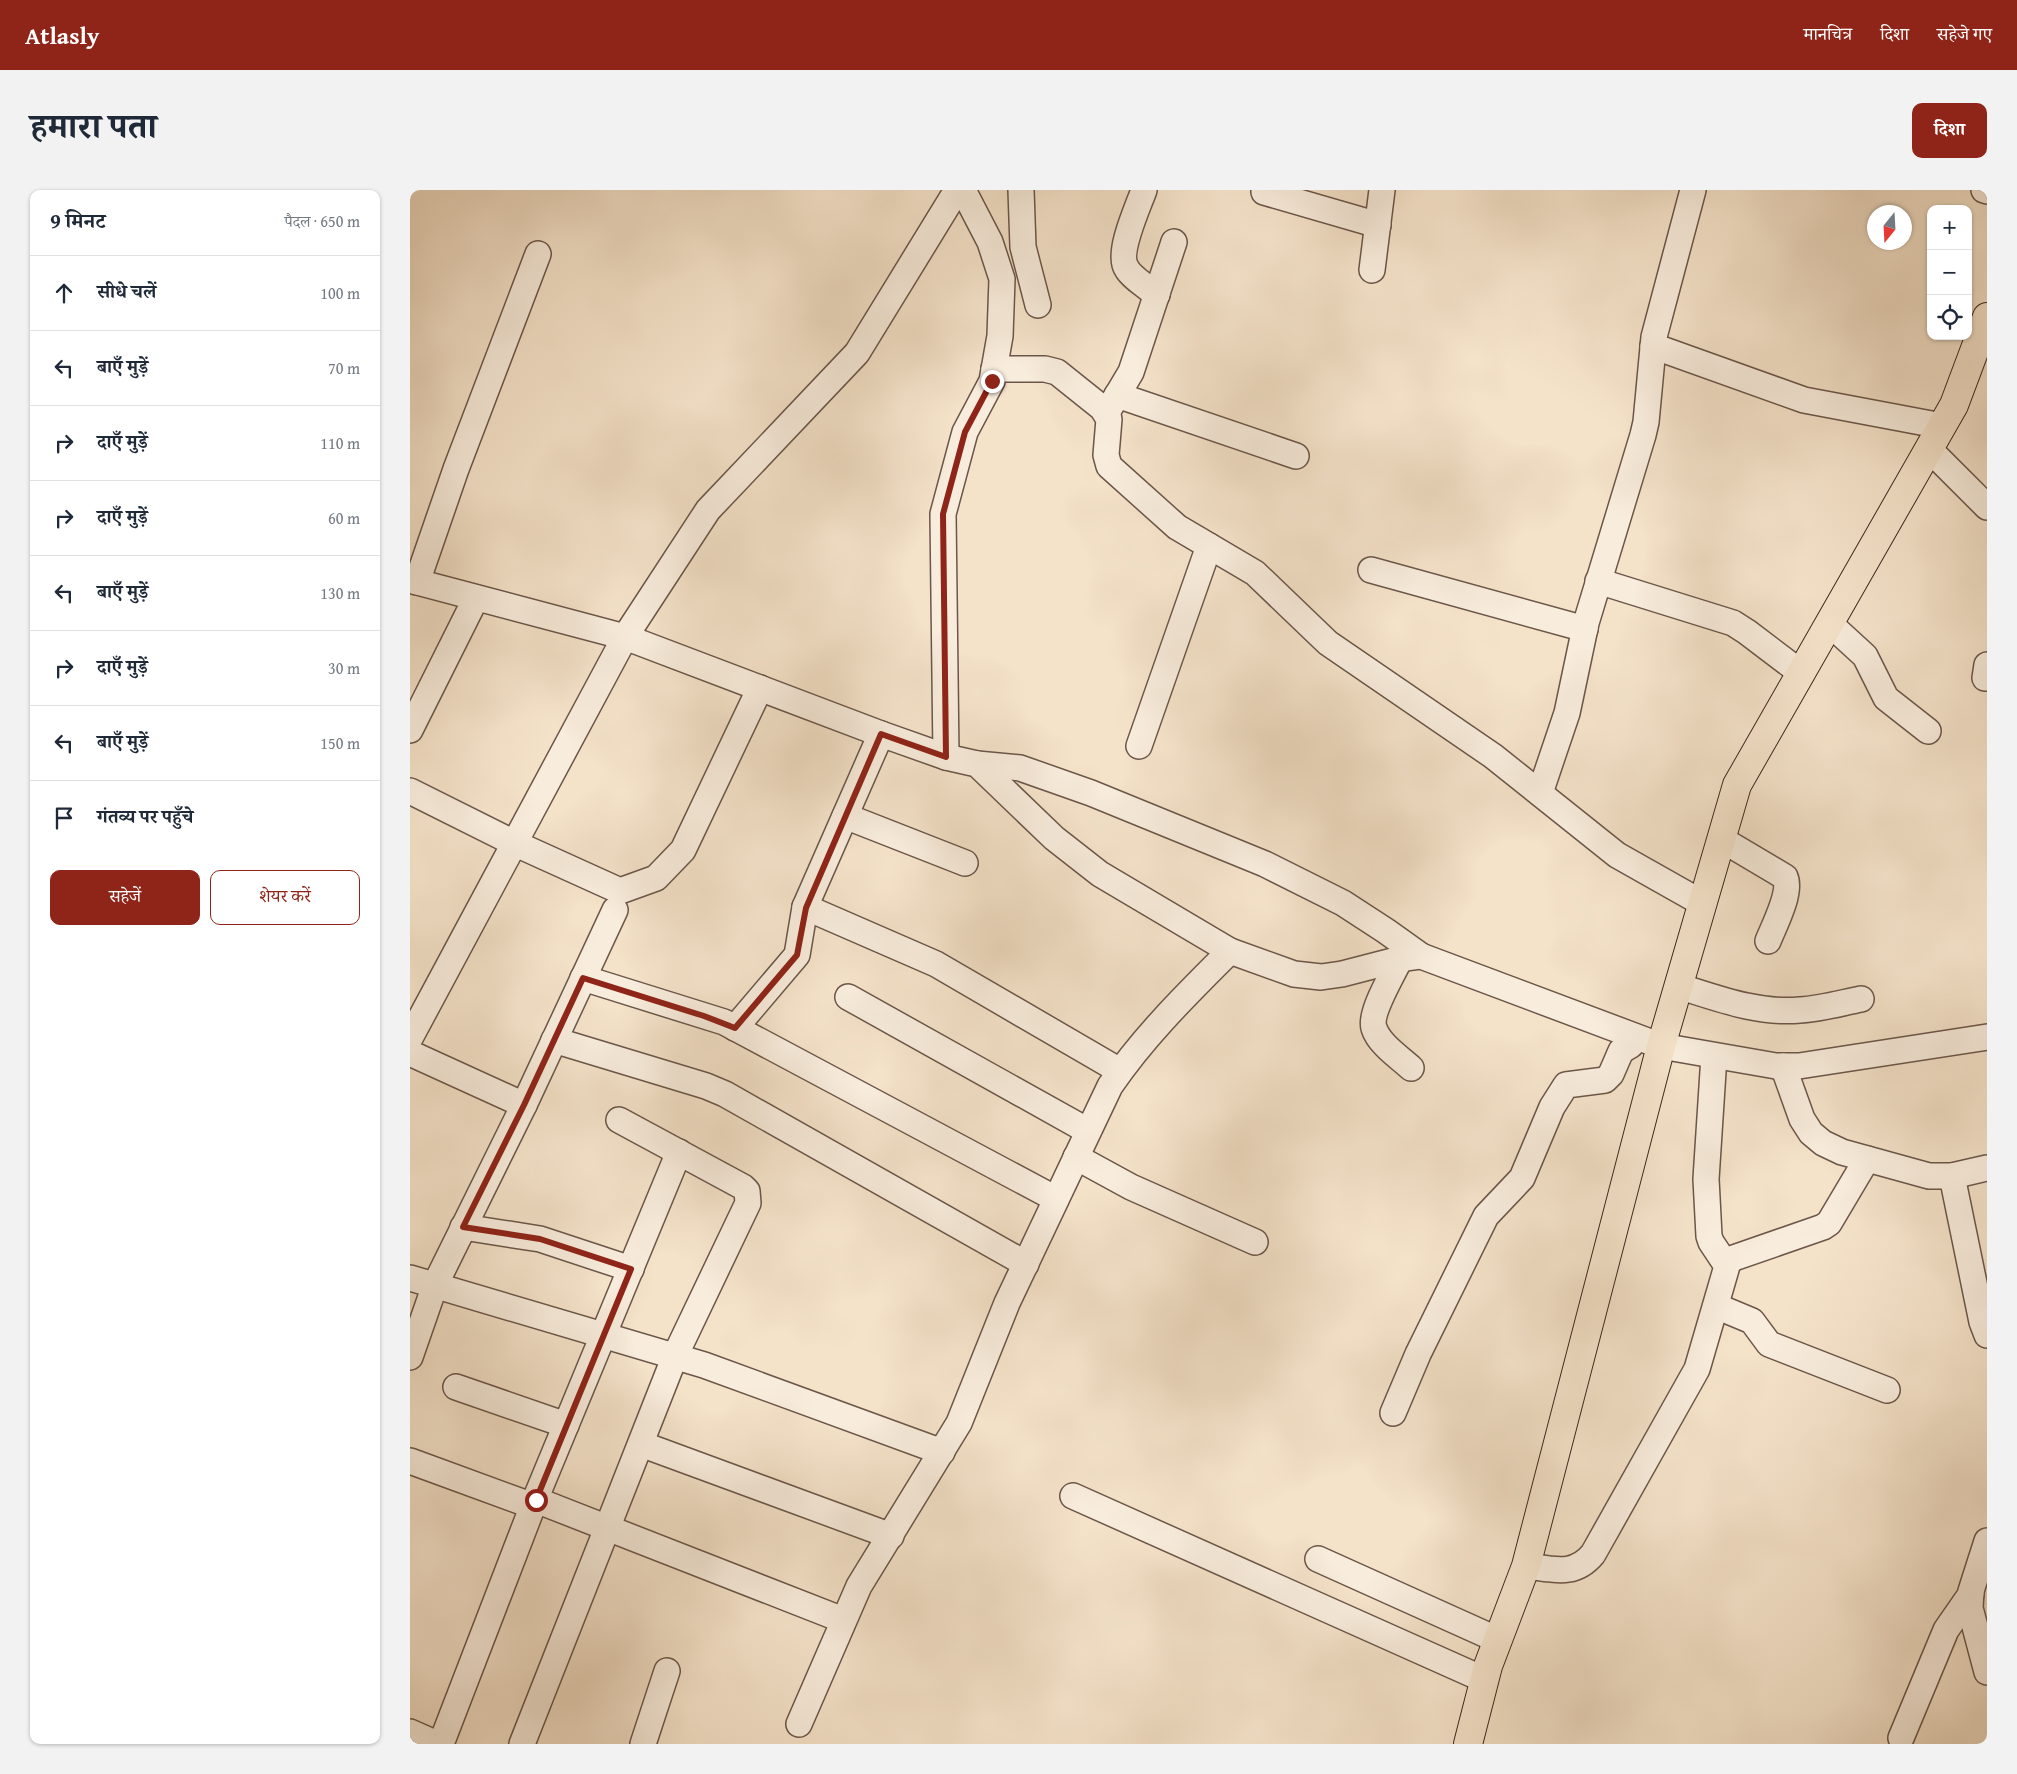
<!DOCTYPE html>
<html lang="hi">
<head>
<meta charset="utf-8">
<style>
  body { margin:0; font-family:"Gentium Book Plus","Noto Serif Devanagari",serif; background:#f2f2f3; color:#1f2937 }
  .controls { position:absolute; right:15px; top:15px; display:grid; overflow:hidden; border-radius:10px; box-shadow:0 1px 4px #0004 }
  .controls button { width:45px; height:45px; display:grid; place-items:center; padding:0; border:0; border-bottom:1px solid #e0e1e3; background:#fff; color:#1f2937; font:25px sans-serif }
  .compass { position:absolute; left:1457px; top:15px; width:45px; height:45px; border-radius:50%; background:#fff; box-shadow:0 1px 4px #0004; rotate:198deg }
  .stop { position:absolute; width:15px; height:15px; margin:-11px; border:4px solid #8f2418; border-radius:50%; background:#fff }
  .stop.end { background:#8f2418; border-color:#fff; box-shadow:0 1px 5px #0008 }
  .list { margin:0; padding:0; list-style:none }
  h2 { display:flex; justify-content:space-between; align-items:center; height:65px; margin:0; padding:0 20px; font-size:21px }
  h2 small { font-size:16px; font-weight:400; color:#747a83 }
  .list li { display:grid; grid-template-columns:32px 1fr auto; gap:15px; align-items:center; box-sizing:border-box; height:75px; padding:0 20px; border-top:1px solid #e0e1e3 }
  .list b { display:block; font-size:19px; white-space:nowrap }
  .list em { font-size:16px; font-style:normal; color:#747a83 }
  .actions { display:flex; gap:10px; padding:15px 20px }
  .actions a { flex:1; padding:11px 0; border:1px solid #8f2418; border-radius:10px; text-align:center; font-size:18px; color:#8f2418 }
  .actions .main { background:#8f2418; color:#fff }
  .icon { flex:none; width:28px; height:28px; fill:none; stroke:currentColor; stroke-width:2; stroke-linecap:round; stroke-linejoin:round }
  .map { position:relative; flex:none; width:1577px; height:1554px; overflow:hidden; border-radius:10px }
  header { display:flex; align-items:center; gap:30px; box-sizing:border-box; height:70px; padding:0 25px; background:#8f2418; color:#fff }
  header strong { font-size:24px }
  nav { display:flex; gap:28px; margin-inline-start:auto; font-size:18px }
  .intro { display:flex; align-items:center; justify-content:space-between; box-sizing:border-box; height:120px; padding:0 30px }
  h1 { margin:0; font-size:35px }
  .button { padding:12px 22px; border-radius:10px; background:#8f2418; color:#fff; font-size:18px; font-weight:700 }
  main { display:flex; gap:30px; padding:0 30px }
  aside { flex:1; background:#fff; border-radius:10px; box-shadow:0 1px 4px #0004 }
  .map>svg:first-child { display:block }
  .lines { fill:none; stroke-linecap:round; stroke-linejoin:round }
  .minor-casing { stroke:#6b5649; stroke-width:28 }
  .major-casing { stroke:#3d281e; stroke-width:30 }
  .minor { stroke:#f8ecdc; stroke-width:25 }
  .major { stroke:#f4e2c9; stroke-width:28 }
  .route { stroke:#8f2418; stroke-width:6 }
</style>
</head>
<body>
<header>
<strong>Atlasly</strong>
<nav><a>मानचित्र</a><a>दिशा</a><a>सहेजे गए</a></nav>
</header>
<div class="intro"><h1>हमारा पता</h1><a class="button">दिशा</a></div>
<main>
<aside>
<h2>9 मिनट<small>पैदल · 650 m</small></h2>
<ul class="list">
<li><svg class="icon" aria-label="ahead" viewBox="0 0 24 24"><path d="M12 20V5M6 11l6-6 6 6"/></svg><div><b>सीधे चलें</b></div><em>100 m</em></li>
<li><svg class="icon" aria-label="left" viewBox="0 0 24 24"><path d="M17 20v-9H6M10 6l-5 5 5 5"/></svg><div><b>बाएँ मुड़ें</b></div><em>70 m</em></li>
<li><svg class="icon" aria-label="right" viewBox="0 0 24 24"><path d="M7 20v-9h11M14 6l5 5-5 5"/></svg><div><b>दाएँ मुड़ें</b></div><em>110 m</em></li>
<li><svg class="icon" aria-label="right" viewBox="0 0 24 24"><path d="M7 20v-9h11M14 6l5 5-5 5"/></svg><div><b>दाएँ मुड़ें</b></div><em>60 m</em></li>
<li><svg class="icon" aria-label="left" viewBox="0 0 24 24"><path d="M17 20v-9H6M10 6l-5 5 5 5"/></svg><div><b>बाएँ मुड़ें</b></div><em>130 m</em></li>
<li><svg class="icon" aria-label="right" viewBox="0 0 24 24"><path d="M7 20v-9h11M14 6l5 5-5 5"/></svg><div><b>दाएँ मुड़ें</b></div><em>30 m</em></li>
<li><svg class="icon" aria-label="left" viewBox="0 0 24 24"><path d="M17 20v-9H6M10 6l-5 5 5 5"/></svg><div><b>बाएँ मुड़ें</b></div><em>150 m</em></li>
<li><svg class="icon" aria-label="arrive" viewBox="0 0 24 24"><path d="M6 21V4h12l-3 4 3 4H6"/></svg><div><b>गंतव्य पर पहुँचे</b></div></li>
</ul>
<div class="actions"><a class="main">सहेजें</a><a>शेयर करें</a></div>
</aside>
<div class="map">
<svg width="1577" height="1554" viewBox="0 0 1577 1554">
  <rect width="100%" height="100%" fill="#f4e2c9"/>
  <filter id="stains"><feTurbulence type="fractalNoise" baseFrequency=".004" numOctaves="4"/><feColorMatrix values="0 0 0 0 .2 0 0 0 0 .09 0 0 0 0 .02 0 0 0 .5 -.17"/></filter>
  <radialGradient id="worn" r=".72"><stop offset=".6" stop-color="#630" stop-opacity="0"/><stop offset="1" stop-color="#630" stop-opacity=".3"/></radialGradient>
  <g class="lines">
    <g class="minor-casing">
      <g id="minor">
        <path d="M611,0L613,57L628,115"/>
        <path d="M734,0C728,17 706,64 717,79C722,88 739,98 747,105"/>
        <path d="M1574,0L1577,1"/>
        <path d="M854,2L968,35"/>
        <path d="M962,80L972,0"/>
        <path d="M1243,156L1394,210L1532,236"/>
        <path d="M584,179H635L647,182L692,218L699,229L696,265L699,276L767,337L845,383L918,453L1083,566L1207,665L1292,713"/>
        <path d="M707,205L886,266"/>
        <path d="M699,219L721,182L764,52"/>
        <path d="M1519,259L1577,317"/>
        <path d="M961,380L1175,439"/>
        <path d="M0,390L215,447L471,544L536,567L567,574L644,648L690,684L820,761L884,784L911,787L932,784L990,769L1011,766L1251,856L1366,876H1389L1577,847"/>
        <path d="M1188,391L1323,433L1337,442L1391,483"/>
        <path d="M7,392L46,279L128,64"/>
        <path d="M1419,433L1455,466L1476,508L1518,541"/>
        <path d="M1575,488L1577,475"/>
        <path d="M0,540L66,408"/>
        <path d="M729,556L799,356"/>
        <path d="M536,567L533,324L555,242L582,191L590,146L592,89L580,52L553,0"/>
        <path d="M567,574L610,578L681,603L855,674L933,713L976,741L1011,766"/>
        <path d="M0,601L104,653L210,701L246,688L273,660L350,498"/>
        <path d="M1130,603L1157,523L1176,433L1233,245L1236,232L1244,147L1283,0"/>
        <path d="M435,626L555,673"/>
        <path d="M1311,649L1375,687C1382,702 1364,736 1358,751"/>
        <path d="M395,717L526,774L710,881"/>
        <path d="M990,769C983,784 959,823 964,838C969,854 989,867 1001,878"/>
        <path d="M173,788L314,832L646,1009"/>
        <path d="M1268,796C1307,808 1348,824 1390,820C1410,819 1431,813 1451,809"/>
        <path d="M438,807L678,941"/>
        <path d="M325,838L387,765L395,717L471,544"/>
        <path d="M0,848L215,447L298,320L447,163L547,0"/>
        <path d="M144,850L296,896L315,904L616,1074"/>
        <path d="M0,863L114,915"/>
        <path d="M1373,876L1392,929L1401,943L1413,953L1432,962L1519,986H1542L1577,978"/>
        <path d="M666,967L721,997L845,1052"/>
        <path d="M1542,986L1572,1132L1577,1145"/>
        <path d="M53,1037L130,1049L221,1079"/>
        <path d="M1315,1071L1413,1037L1419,1033L1457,969"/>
        <path d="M0,1088L294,1175L532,1262"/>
        <path d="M1306,1116L1342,1131L1359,1154L1477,1200"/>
        <path d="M0,1167L25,1095L114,915L205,720"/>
        <path d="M46,1197L156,1235"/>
        <path d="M983,1223L1008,1164L1076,1026L1112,988L1142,917L1156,895L1195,890L1201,884L1211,861L1221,855L1225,847"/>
        <path d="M231,1254L481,1346"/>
        <path d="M0,1271L123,1316"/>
        <path d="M663,1306L1075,1490"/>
        <path d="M126,1310L433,1430"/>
        <path d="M1577,1351L1561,1401L1560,1418L1577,1482"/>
        <path d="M908,1369L1088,1450"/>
        <path d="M1116,1376C1143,1379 1164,1387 1183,1364L1287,1179L1317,1076L1301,1052L1299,1046L1296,989L1304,866"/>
        <path d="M389,1534L449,1396L549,1233L597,1113L700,896C734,846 777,804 820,761"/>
        <path d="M0,1542L27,1554"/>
        <path d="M1491,1548L1536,1440L1561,1404"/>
        <path d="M31,1554L127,1305L269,962"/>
        <path d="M112,1554L265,1166L338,1013L337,1001L333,997L209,930"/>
        <path d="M233,1554L257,1481"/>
      </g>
    </g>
    <g class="major-casing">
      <path id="major" d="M1058,1554L1078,1476L1116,1376L1251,856L1327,595L1544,215L1577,127"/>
    </g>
    <use href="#minor" class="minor"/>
    <use href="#major" class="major"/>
  </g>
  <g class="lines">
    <path class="route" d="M126,1310L221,1079L130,1049L53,1037L114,915L173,788L294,826L325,838L387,765L396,718L471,544L536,567L533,324L555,242L582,191"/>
  </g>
  <rect width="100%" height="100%" filter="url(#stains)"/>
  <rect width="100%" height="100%" fill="url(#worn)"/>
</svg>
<div class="controls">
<button>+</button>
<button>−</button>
<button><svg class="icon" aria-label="locate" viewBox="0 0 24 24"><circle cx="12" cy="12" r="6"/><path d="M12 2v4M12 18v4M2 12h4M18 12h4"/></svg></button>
</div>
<svg class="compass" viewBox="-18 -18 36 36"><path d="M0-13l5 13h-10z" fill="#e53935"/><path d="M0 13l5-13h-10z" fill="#747a83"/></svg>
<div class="stop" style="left:126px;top:1310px"></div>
<div class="stop end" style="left:582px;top:191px"></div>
</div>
</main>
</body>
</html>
